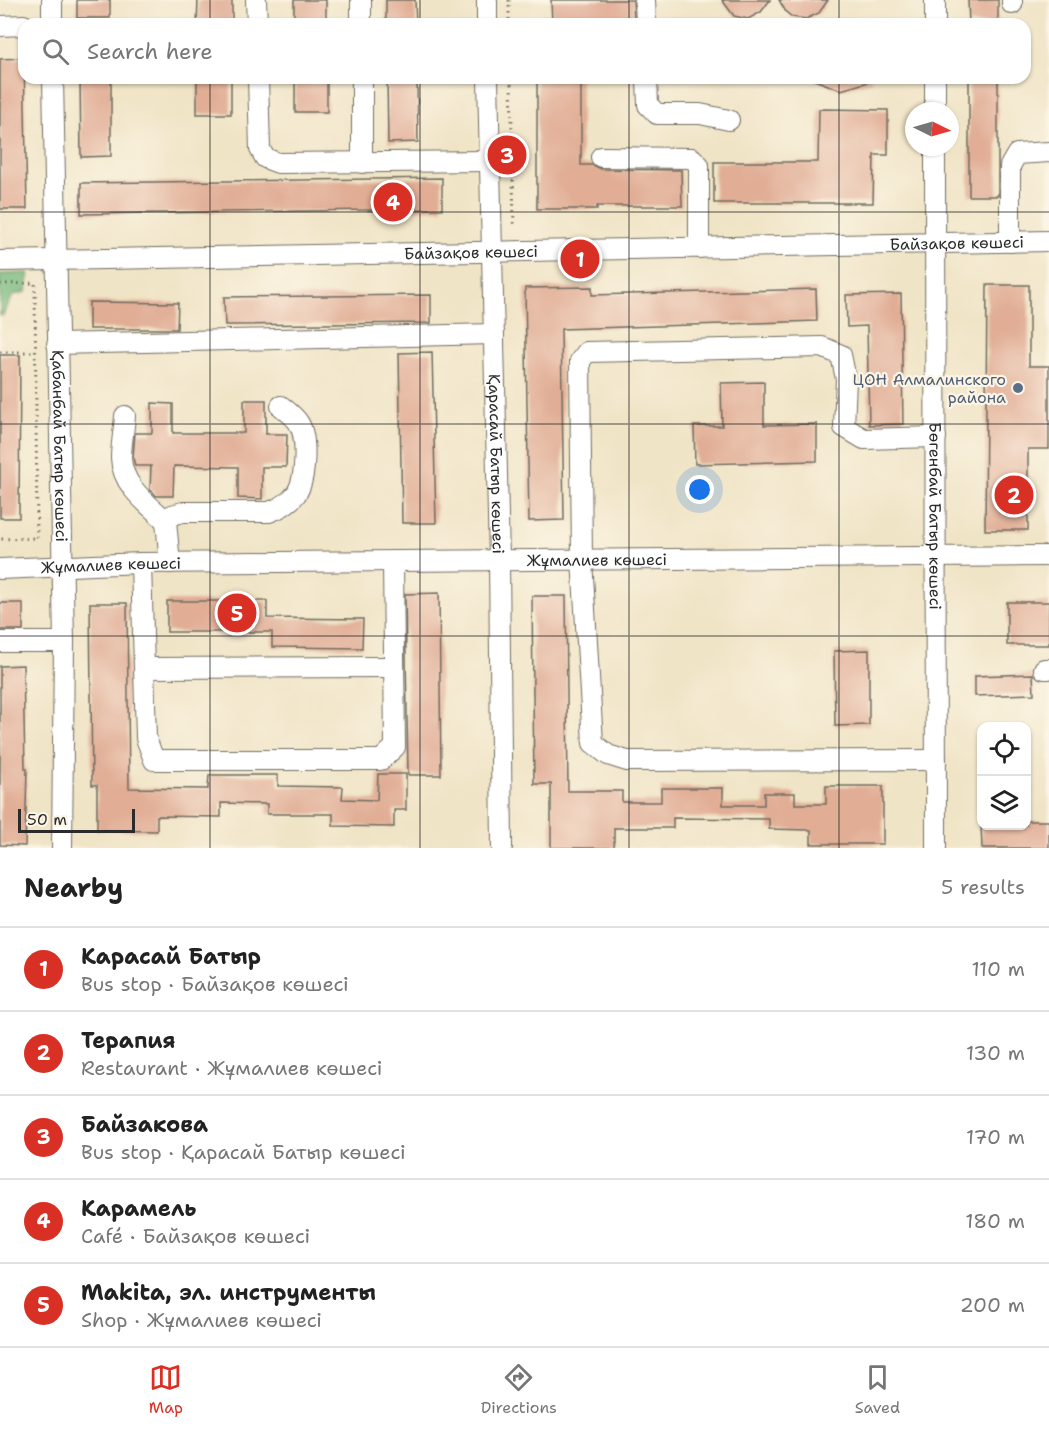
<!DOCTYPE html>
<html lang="en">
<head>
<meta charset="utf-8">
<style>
  body { margin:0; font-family:"Shantell Sans",sans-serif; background:#f6f6f6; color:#222 }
  .controls { position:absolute; right:18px; bottom:18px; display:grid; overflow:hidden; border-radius:12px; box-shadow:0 2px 4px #0004 }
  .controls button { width:54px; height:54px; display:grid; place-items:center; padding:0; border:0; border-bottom:2px solid #e0e0e0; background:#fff; color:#222; font:30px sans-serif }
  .compass { position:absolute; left:905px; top:102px; width:54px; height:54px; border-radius:50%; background:#fff; box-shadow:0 2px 4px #0004; rotate:95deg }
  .scale { position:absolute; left:18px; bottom:15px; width:117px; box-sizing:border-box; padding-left:6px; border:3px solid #2b2b2b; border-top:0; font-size:16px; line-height:21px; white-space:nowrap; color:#2b2b2b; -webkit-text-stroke:4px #fcf5e5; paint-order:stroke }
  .you { position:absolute; left:700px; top:490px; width:21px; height:21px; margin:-15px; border:4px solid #fff; border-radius:50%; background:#1a73e8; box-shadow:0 0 0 9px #1a73e833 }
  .badge { display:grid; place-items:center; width:39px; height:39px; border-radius:50%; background:#d93025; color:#fff; font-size:20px; font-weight:700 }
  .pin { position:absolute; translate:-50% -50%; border:3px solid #fff; box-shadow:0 2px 6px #0006 }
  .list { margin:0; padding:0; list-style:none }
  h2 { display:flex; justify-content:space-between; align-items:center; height:78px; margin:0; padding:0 24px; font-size:26px }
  h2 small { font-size:20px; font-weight:400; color:#767676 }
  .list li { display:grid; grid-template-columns:39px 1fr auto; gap:18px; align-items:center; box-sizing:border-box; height:84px; padding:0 24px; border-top:2px solid #e0e0e0 }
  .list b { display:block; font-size:22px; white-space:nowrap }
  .list p { margin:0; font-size:20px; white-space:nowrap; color:#767676 }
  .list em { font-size:20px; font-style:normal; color:#767676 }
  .icon { flex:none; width:33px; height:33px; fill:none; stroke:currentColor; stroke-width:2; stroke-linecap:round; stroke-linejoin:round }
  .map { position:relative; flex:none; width:1049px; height:848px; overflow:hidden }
  .search { position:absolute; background:#fff; box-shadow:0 2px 4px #0004; left:18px; right:18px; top:18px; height:66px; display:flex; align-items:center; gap:15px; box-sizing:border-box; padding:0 21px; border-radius:18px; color:#767676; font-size:22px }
  .sheet { height:498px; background:#fff }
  nav { display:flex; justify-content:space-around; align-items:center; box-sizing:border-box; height:84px; border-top:2px solid #e0e0e0; background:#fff; font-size:16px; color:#767676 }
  nav a { display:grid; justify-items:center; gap:3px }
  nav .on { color:#d93025 }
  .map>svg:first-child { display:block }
  .forest { fill:#77ba7d; stroke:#517254; stroke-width:1.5 }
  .building { fill:#e1ad95 }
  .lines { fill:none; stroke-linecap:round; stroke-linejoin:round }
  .minor-casing { stroke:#706c61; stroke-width:22 }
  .path { stroke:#706c61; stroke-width:3; stroke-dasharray:1.5 4.5; stroke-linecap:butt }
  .minor { stroke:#fff; stroke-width:20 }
  .grid { fill:none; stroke:#2b2b2b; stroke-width:1.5; stroke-opacity:0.55 }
  .service-dot { fill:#5c6f8a; stroke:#fcf5e5; stroke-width:2 }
  .labels { text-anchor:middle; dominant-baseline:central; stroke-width:4.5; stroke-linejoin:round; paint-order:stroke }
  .street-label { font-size:16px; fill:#2b2b2b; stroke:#fcf5e5 }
  .service-label { font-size:16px; fill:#4e5e75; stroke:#fcf5e5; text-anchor:end }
</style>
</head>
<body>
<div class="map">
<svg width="1049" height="848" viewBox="0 0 1049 848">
  <rect width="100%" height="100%" fill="#fcf5e5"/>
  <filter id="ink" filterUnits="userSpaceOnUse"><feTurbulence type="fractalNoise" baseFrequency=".0167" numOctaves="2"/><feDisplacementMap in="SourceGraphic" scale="12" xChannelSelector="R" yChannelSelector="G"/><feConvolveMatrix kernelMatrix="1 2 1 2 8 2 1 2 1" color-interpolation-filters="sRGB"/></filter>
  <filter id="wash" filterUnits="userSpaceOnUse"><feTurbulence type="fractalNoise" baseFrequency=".008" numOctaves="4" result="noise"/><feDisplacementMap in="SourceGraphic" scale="24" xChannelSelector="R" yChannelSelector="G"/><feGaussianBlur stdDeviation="1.35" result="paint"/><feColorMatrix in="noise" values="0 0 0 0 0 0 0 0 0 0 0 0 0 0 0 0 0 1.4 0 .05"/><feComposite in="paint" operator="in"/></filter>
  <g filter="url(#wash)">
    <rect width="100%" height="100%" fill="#f0e4c6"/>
    <path class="forest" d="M29,273L26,292L13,295L3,315L0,316V274Z"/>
    <g id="blocks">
      <g class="building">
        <rect x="77" y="0" width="33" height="18"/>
        <path d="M198,0H232V24H197Z"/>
        <rect x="294" y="0" width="32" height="24"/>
        <path d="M386,0H415L416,24H386Z"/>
        <path d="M551,0H633L634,24H552Z"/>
        <path d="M722,0H770L761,12L748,19L734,16Z"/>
        <path d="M779,0H828L819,13L806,19L792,17L786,12Z"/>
        <path d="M968,0H998V24H969Z"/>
        <path d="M24,58L27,209H0V59Z"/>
        <path d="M80,78H111V156L81,157Z"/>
        <rect x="197" y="78" width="34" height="36"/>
        <rect x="295" y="78" width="32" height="34"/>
        <path d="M387,78H417L418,142L388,143Z"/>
        <path d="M537,78H581V165H593L601,169L681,170L682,206H597V209H537Z"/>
        <path d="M871,78L872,81L841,90L812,79Z"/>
        <rect x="969" y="78" width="29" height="118"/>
        <path d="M819,109L888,110V155H874L873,203H714V162H818Z"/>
        <path d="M442,178V209L81,214V183Z"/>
        <path d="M987,285H1029V366H1049V449H1028V530H985Z"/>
        <path d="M592,287V295L816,289L817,321L561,329L564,520L529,521L525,288Z"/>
        <path d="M901,294L903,424L869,425L867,326L847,327L846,295Z"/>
        <path d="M431,295V323L225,325L224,297Z"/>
        <path d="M89,302L178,303L177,329H89Z"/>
        <path d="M432,352L436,523H402L399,353Z"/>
        <path d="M0,355H20L19,518H0Z"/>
        <path d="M764,382V425L817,424V461L695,464L694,426H722L721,383Z"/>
        <path d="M244,400H266V434H287L286,467H262V499L238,498V467L174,466L173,496H156L153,492L150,490L151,466H135L133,457L135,433H152V403L173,404V433H244Z"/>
        <path d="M439,593L441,775H408L405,594Z"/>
        <path d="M532,596H566L568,791H622V802H661V788H723V805H764V793H795V804H826V786H883V844H811V830L769,829V819L673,818V828H614V848H551V784H534Z"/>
        <path d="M167,601H267V618L363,619L362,648L272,647V632H167Z"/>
        <rect x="1007" y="602" width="42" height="43"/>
        <rect x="0" y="603" width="23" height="27"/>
        <path d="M90,603H127L129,788L208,789L209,775H278V786L343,787L342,799L377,800L378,774H406V810H394V827L333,826V814H267V804L221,803V817L157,816V831L97,830V785H92Z"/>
        <path d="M869,650V725L835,726L834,651Z"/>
        <path d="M23,665L25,769H27L25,846L0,845V666Z"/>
        <path d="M1033,674L1034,694L975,696V676Z"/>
        <path d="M1026,821H1049V848H982L981,825H1026Z"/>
      </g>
    </g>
  </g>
  <g filter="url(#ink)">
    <use href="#blocks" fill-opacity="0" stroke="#706c61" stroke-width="1.5"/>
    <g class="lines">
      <g class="minor-casing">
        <g id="minor">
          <path d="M52,0V24"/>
          <path d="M256,0L257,24"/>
          <path d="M361,0V24"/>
          <path d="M487,0V24"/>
          <path d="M645,0L646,24"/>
          <path d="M935,0V24"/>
          <path d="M1012,0V4"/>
          <path d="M0,26L24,25"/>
          <path id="s1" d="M53,78L64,642L62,848"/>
          <path d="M258,78L260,149L265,158L278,163L490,161"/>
          <path d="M362,78V163"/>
          <path id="s2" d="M488,78L499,560L502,848"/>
          <path d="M647,78L648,105L657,114H700L729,120"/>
          <path d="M935,78V111"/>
          <path id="s3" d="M935,147L936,848"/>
          <path d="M601,157L692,158L699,165V248"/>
          <path d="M1010,242V166L1017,154L1049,152"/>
          <path id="s4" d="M0,261L1049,241"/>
          <path d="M57,344L494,334"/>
          <path d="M125,416C124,430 121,445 121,458C122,486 148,504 166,521"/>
          <path d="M936,437L864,439L844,427L846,379L841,355L822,347L587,352L580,361L582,559L593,743L608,755L627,761L936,760"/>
          <path d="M141,563L146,738L154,760H381L395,747L393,561"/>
          <path d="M170,563L166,521L172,515L183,512H269C278,509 289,503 296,494C306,480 308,436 298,422C294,416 287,411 281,406"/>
          <path id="s5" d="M0,569L141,563L1049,556"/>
          <path d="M0,642H64"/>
          <path d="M144,668L394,667"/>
          <path d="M1044,669H1049"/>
        </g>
      </g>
      <g class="path">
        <path d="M509,0V24"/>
        <path d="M511,78L514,226"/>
        <path d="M0,284L35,283L37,538L0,539"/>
        <path d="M0,352H36"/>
      </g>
      <use href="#minor" class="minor"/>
    </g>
  </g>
  <path class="grid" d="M210,0V24M420,0V24M629,0V24M839,0V24M210,78V848M420,78V848M629,78V848M839,78V848M0,212H1049M0,424H1049M0,636H1049"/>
  <circle class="service-dot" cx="1018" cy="388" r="6"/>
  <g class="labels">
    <g class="street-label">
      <text stroke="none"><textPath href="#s4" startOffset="957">Байзақов көшесі</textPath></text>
      <text stroke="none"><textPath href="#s4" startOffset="471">Байзақов көшесі</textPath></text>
      <text stroke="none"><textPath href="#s1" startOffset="368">Қабанбай Батыр көшесі</textPath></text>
      <text stroke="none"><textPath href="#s2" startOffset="386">Қарасай Батыр көшесі</textPath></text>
      <text stroke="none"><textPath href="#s3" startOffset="369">Бөгенбай Батыр көшесі</textPath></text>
      <text stroke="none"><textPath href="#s5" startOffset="597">Жұмалиев көшесі</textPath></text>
      <text stroke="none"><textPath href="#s5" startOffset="111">Жұмалиев көшесі</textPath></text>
    </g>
    <g class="service-label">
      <text x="1006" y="379">ЦОН Алмалинского<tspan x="1006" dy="18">района</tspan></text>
    </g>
  </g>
</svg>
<div class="controls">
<button><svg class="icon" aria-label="locate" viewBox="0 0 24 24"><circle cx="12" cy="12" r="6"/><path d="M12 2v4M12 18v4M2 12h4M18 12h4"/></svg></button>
<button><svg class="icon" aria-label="layers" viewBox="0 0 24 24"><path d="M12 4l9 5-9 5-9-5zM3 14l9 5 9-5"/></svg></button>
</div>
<svg class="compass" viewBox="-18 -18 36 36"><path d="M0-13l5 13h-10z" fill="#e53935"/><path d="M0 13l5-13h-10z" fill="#767676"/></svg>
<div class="scale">50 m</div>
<div class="you"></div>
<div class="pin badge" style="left:580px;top:259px">1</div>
<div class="pin badge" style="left:1014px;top:495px">2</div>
<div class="pin badge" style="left:507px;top:155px">3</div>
<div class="pin badge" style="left:393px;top:202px">4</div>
<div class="pin badge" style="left:237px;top:613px">5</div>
<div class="search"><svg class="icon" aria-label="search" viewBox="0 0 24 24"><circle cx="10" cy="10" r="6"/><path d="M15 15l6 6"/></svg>Search here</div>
</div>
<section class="sheet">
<h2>Nearby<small>5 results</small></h2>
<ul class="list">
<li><span class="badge">1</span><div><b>Карасай Батыр</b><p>Bus stop · Байзақов көшесі</p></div><em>110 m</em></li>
<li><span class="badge">2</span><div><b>Терапия</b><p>Restaurant · Жұмалиев көшесі</p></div><em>130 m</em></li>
<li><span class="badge">3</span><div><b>Байзакова</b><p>Bus stop · Қарасай Батыр көшесі</p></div><em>170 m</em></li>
<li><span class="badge">4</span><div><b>Карамель</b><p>Café · Байзақов көшесі</p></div><em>180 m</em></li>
<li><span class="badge">5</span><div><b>Makita, эл. инструменты</b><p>Shop · Жұмалиев көшесі</p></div><em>200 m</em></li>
</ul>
</section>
<nav>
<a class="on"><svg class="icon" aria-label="map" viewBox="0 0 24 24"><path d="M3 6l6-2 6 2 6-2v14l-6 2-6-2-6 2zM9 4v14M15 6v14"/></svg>Map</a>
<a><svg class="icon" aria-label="directions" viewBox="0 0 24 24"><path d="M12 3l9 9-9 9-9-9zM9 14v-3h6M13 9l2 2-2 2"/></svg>Directions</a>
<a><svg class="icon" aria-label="saved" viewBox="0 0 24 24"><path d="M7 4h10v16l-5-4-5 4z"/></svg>Saved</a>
</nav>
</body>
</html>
